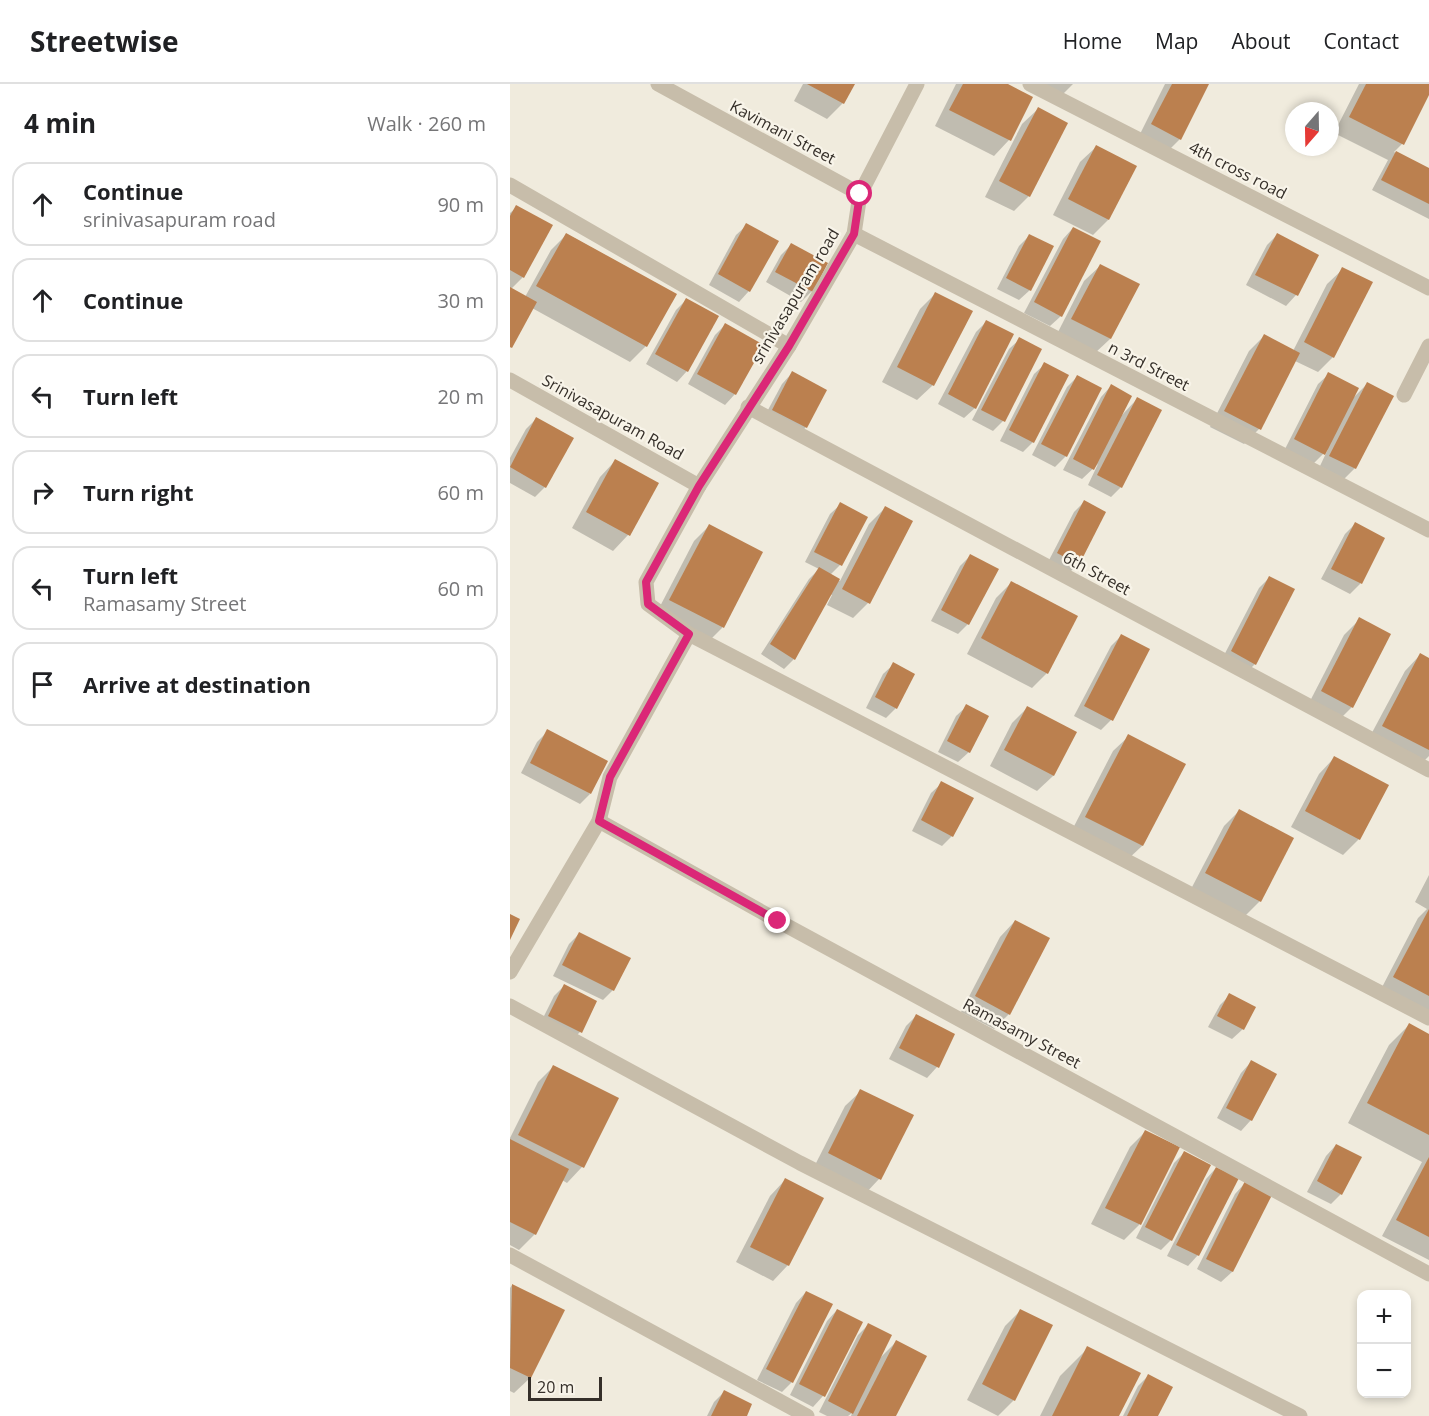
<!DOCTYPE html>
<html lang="en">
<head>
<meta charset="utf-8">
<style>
  body { margin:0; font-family:"Open Sans",sans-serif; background:#f2f2f2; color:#202124 }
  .controls { position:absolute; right:18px; bottom:18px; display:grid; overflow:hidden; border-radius:12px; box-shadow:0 3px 9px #0003 }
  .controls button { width:54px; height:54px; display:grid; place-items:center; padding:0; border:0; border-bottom:2px solid #e0e0e0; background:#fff; color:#202124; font:30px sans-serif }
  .compass { position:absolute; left:775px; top:18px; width:54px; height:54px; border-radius:50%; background:#fff; box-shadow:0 3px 9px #0003; rotate:200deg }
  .scale { position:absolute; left:18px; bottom:15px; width:74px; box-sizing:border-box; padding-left:6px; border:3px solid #352f29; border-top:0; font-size:16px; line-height:21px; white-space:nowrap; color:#352f29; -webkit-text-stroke:4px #f8f4e9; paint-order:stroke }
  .stop { position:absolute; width:18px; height:18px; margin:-14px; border:4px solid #db2777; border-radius:50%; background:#fff }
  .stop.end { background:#db2777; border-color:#fff; box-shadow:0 2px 6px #0008 }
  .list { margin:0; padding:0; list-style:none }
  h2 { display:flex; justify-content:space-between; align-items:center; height:78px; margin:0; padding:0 24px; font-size:26px }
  h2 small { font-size:20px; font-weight:400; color:#757577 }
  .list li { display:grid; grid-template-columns:39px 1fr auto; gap:18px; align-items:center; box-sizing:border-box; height:84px; margin:0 12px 12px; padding:0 12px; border:2px solid #e0e0e0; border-radius:18px }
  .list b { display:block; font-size:22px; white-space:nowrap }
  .list p { margin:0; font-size:20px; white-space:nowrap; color:#757577 }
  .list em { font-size:20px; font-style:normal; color:#757577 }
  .icon { flex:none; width:33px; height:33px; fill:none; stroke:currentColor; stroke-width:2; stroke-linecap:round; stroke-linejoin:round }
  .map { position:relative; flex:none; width:919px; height:1332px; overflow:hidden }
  header { display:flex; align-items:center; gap:36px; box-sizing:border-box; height:84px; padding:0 30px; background:#fff; border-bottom:2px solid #e0e0e0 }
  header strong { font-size:28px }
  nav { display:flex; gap:33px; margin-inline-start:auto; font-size:21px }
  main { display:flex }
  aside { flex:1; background:#fff }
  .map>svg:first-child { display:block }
  .shadow { fill:#0003 }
  .building { fill:#bb804f }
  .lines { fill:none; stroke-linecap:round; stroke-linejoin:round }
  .street { stroke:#c7bdaa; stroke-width:15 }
  .route { stroke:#db2777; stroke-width:8 }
  .labels { text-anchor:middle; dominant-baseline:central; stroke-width:4.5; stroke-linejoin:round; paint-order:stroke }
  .street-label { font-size:16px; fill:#352f29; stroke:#f8f4e9 }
</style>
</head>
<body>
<header>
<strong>Streetwise</strong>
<nav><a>Home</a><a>Map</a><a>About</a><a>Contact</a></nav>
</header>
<main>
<aside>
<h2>4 min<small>Walk · 260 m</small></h2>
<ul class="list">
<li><svg class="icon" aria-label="ahead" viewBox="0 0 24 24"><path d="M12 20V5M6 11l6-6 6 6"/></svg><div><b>Continue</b><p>srinivasapuram road</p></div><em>90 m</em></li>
<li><svg class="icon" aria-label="ahead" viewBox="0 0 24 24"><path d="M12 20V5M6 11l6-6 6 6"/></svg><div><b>Continue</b></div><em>30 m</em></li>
<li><svg class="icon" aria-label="left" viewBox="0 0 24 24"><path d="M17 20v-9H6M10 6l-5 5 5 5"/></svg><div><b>Turn left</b></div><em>20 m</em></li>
<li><svg class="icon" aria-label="right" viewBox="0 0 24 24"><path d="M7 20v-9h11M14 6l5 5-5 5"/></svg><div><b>Turn right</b></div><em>60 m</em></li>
<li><svg class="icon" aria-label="left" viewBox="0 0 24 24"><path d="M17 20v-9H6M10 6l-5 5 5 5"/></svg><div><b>Turn left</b><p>Ramasamy Street</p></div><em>60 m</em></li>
<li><svg class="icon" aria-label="arrive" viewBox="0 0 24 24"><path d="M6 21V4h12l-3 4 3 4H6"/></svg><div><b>Arrive at destination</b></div></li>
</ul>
</aside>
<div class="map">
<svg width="919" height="1332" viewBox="0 0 919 1332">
  <rect width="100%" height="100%" fill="#f0ebdd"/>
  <g class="shadow">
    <path d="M293,0H343L333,19L317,35L284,17Z"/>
    <path d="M446,0H495L521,14L499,56L484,72L425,42Z"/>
    <path d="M522,0H563L549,14Z"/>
    <path d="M655,0H698L670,55L655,70L627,56Z"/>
    <path d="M849,0H919V8L892,60L884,68L919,85V135L862,106L878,76L824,49Z"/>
    <path d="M528,25L519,112L504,127L475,113L512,40Z"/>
    <path d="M586,63L598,136L583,151L543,131L570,78Z"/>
    <path d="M7,123L13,193L1,205L15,213L41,166L57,150L165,210L136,262L120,278L22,224L0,264V129Z"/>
    <path d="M237,141L239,207L229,218L199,201L226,151Z"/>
    <path d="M563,144L551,232L540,242L514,229L553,155Z"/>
    <path d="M767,151L807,172L786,211L776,222L736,201L757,161Z"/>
    <path d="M519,152L520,206L509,216L487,205L509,162Z"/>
    <path d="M281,161L316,180L302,207L291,218L256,198L271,171Z"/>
    <path d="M590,182L628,201L600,255L584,270L547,250L574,197Z"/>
    <path d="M833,185L823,273L808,288L785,277L749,345L734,360L700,343L739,267L754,252L783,267L817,200Z"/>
    <path d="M425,210L423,301L407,316L372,298L410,225Z"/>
    <path d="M176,216L207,233L177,287L167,298L136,280L166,226Z"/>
    <path d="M476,238L465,324L454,334L428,320L466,248Z"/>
    <path d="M215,241L252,261L225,310L215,321L178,300L205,251Z"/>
    <path d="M510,255L493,337L483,347L462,336L499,265Z"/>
    <path d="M535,280L523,358L513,368L490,357L524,290Z"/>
    <path d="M282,289L296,343L286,354L252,337L272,300Z"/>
    <path d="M819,290L842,315L857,300L882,313L845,384L834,395L810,382L818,365L803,380L775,365L808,300Z"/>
    <path d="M567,293L590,305L556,372L545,383L522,371L557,303Z"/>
    <path d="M601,302L612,331L627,315L611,403L601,413L578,401L588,380L572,395L553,386L591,313Z"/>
    <path d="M26,335L35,403L25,413L0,399V374L16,345Z"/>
    <path d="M105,377L147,400L118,451L103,467L62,444L90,393Z"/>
    <path d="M574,418L568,480L558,490L537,480L564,428Z"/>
    <path d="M331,420L330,481L320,491L330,497L359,440L375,424L358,519L343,534L317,521L322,511L320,510L284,575L274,585L251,570L299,495L309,485L295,478L320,430Z"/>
    <path d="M845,440L873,455L850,500L840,510L811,495L835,450Z"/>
    <path d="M199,442L251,469L212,544L197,559L145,532L184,457Z"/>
    <path d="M460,472L458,540L448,550L421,537L450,482Z"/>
    <path d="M759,494L745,580L735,590L711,577L749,504Z"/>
    <path d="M501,499L537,589L522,604L457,570L486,514Z"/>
    <path d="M850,535L879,550L842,623L826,639L797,623L834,551Z"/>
    <path d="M611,552L601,636L591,646L564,632L601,562Z"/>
    <path d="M910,571L919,576V672L907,684L857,658L895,587Z"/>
    <path d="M384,580L386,624L376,634L356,624L373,590Z"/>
    <path d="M457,622L459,668L448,678L428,668L446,632Z"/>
    <path d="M517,624L565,649L543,692L527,707L480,682L502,639Z"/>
    <path d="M38,647L80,710L70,720L11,689L27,658Z"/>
    <path d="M619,652L674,680L632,762L616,777L561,748L603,667Z"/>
    <path d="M824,674L849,755L833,771L781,743L809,690Z"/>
    <path d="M432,699L442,752L432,762L402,747L421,709Z"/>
    <path d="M729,727L750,817L734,833L681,805L714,742Z"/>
    <path d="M919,791V927L869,909L908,834L917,825L905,818Z"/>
    <path d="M505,837L499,930L484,945L451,928L490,853Z"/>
    <path d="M69,850L103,906L93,916L43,892L59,860Z"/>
    <path d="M54,902L70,948L60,958L29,942L44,912Z"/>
    <path d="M720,911L733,945L722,955L698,943L710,921Z"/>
    <path d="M406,932L443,951L427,983L417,994L379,975L396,942Z"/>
    <path d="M899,941L919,951V1176L872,1152L912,1078L838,1039L879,961Z"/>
    <path d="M741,978V1036L731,1047L707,1034L731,989Z"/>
    <path d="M44,982L107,1014L72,1083L57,1099L52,1096L25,1150L9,1166L0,1161V1054L28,998Z"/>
    <path d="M351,1007L402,1032L369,1095L354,1111L303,1085L335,1022Z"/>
    <path d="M635,1048L668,1064L629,1141L614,1156L581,1140L620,1063Z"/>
    <path d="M826,1061L831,1110L821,1120L797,1108L816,1072Z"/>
    <path d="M674,1069L661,1156L651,1166L626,1154L664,1079Z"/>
    <path d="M706,1084L688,1171L678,1182L657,1172L696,1095Z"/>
    <path d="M275,1096L278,1181L263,1197L226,1178L260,1112Z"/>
    <path d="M735,1099L760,1112L722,1188L711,1198L687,1185L725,1110Z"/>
    <path d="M2,1201L53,1227L20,1294L4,1309L0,1307V1204Z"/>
    <path d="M296,1208L282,1298L272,1308L247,1296L286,1219Z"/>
    <path d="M327,1226L351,1239L313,1312L303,1323L280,1311L317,1237Z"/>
    <path d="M510,1227L504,1316L488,1332L457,1316L495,1242Z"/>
    <path d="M358,1241L370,1274L386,1258L384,1332H341L342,1329L338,1332H317L309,1328L348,1251Z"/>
    <path d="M578,1264L608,1332H530L550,1292Z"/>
    <path d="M638,1292L647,1332H613L628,1302Z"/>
    <path d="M214,1308L235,1332H197L204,1318Z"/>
  </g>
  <g class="building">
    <path d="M297,0H345L334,20Z"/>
    <path d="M453,0H498L523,13L501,57L439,26Z"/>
    <path d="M662,0H699L671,56L641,40Z"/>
    <path d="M856,0H919V11L894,61L839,33Z"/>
    <path d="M528,23L558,39L520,113L489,97Z"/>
    <path d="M586,61L627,82L599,136L558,115Z"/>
    <path d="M886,67L919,84V120L871,96Z"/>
    <path d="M6,121L43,141L14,194L0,186V132Z"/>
    <path d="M236,139L269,157L240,208L208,190Z"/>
    <path d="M563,143L591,157L552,233L524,218Z"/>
    <path d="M56,149L167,210L137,263L26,202Z"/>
    <path d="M767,149L809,171L788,212L745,191Z"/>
    <path d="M519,150L544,162L521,207L496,194Z"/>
    <path d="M281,159L318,179L303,208L265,188Z"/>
    <path d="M590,180L630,200L601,255L561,235Z"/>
    <path d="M832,183L863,198L824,274L794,258Z"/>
    <path d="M0,203L27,218L2,264L0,263Z"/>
    <path d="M425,208L463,227L424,302L387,283Z"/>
    <path d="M176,214L209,232L178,288L145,270Z"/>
    <path d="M476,236L504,250L466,325L438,310Z"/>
    <path d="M215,239L254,261L226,311L187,290Z"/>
    <path d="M754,250L790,269L751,346L714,327Z"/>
    <path d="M509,253L532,265L495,338L471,326Z"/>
    <path d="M534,278L559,291L524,359L499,346Z"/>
    <path d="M282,287L317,306L297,344L262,326Z"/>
    <path d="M818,288L849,304L815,371L784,355Z"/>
    <path d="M567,291L592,304L557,373L531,360Z"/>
    <path d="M857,298L884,312L846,385L819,372Z"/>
    <path d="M601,300L622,312L584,386L563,375Z"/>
    <path d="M627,313L652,326L612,404L587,391Z"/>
    <path d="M26,333L64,354L36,404L0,383Z"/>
    <path d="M105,375L149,399L120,452L76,428Z"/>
    <path d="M574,416L596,428L569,481L547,469Z"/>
    <path d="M330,418L358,433L332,482L304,468Z"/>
    <path d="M375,422L403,437L360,520L332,505Z"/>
    <path d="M845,438L875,454L852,500L821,485Z"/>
    <path d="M199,440L253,468L214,544L159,516Z"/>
    <path d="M460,470L489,485L459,541L431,526Z"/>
    <path d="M309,483L330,495L285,576L260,560Z"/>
    <path d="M759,492L785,505L746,581L721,567Z"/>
    <path d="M501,497L568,532L538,590L471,554Z"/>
    <path d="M849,533L881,550L843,624L811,607Z"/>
    <path d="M611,550L640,565L603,637L574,622Z"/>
    <path d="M910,569L919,574V666L872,642Z"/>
    <path d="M383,578L405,590L387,625L365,613Z"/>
    <path d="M456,620L479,632L460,669L437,657Z"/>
    <path d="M517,622L567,648L544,692L494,666Z"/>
    <path d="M37,645L98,677L81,710L20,679Z"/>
    <path d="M618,650L676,680L633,762L575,733Z"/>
    <path d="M824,672L879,701L850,756L795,727Z"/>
    <path d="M431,697L464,714L443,753L411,736Z"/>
    <path d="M729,725L784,754L751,818L695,789Z"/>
    <path d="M919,825V912L883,893Z"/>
    <path d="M0,830L10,835L0,856Z"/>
    <path d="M505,836L540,854L500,931L465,912Z"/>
    <path d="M69,848L121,874L104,907L52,881Z"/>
    <path d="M54,900L87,917L72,949L38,932Z"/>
    <path d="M719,909L746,923L734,946L707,932Z"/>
    <path d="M406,930L445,950L429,984L389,964Z"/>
    <path d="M899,939L919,950V1051L857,1019Z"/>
    <path d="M741,976L767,990L742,1037L716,1024Z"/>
    <path d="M43,981L109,1014L74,1084L8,1051Z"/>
    <path d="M350,1005L404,1031L371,1096L318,1069Z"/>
    <path d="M635,1046L670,1063L631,1141L595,1124Z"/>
    <path d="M0,1055L59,1085L26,1151L0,1138Z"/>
    <path d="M826,1060L852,1073L832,1111L807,1097Z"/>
    <path d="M674,1067L701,1081L662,1157L635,1143Z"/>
    <path d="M919,1073V1153L886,1136Z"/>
    <path d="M706,1083L729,1094L689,1172L666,1161Z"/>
    <path d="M275,1094L314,1114L279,1182L240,1163Z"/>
    <path d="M735,1097L762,1111L723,1188L696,1175Z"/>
    <path d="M2,1200L55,1226L21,1294L0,1284Z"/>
    <path d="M296,1207L323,1220L283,1299L256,1285Z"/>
    <path d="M327,1225L353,1238L315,1313L289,1300Z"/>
    <path d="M510,1225L543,1241L505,1317L472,1300Z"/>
    <path d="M358,1239L382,1251L343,1330L318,1317Z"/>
    <path d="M386,1256L417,1272L386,1332H347Z"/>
    <path d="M577,1262L631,1289L609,1332H542Z"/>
    <path d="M638,1290L663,1303L648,1332H617Z"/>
    <path d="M214,1306L242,1320L237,1332H201Z"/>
  </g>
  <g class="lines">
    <g class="street">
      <path d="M148,0L350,110"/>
      <path d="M407,0L350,110L344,150L279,262L189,402L136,498L138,520L179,550L919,934"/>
      <path d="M520,0L919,204"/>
      <path d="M0,101L279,262"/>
      <path d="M344,150L919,446"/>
      <path d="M0,296L189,402"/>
      <path d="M894,311L919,262"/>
      <path d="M238,323L919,686"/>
      <path d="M89,737L268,837L919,1190"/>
      <path d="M0,888L89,737L100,693L179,550"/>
      <path d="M0,922L290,1079L790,1332"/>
      <path d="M0,1171L297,1332"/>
    </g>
  </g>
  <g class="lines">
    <path class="route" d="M268,837L89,737L100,693L179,550L138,520L136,498L189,402L279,262L344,150L350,110"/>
  </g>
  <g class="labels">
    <g class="street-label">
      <text transform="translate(273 48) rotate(28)">Kavimani Street</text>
      <text transform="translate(728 86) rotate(27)">4th cross road</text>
      <text transform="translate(285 212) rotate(-59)">srinivasapuram road</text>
      <text transform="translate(639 282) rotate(27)">n 3rd Street</text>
      <text transform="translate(103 333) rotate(29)">Srinivasapuram Road</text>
      <text transform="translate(587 489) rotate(28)">6th Street</text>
      <text transform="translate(512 949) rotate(28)">Ramasamy Street</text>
    </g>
  </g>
</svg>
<div class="controls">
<button>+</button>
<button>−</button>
</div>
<svg class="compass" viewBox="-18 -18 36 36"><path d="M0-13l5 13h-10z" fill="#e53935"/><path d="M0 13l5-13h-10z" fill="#757577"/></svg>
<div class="scale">20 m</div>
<div class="stop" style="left:350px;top:110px"></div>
<div class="stop end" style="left:268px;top:837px"></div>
</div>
</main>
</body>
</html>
